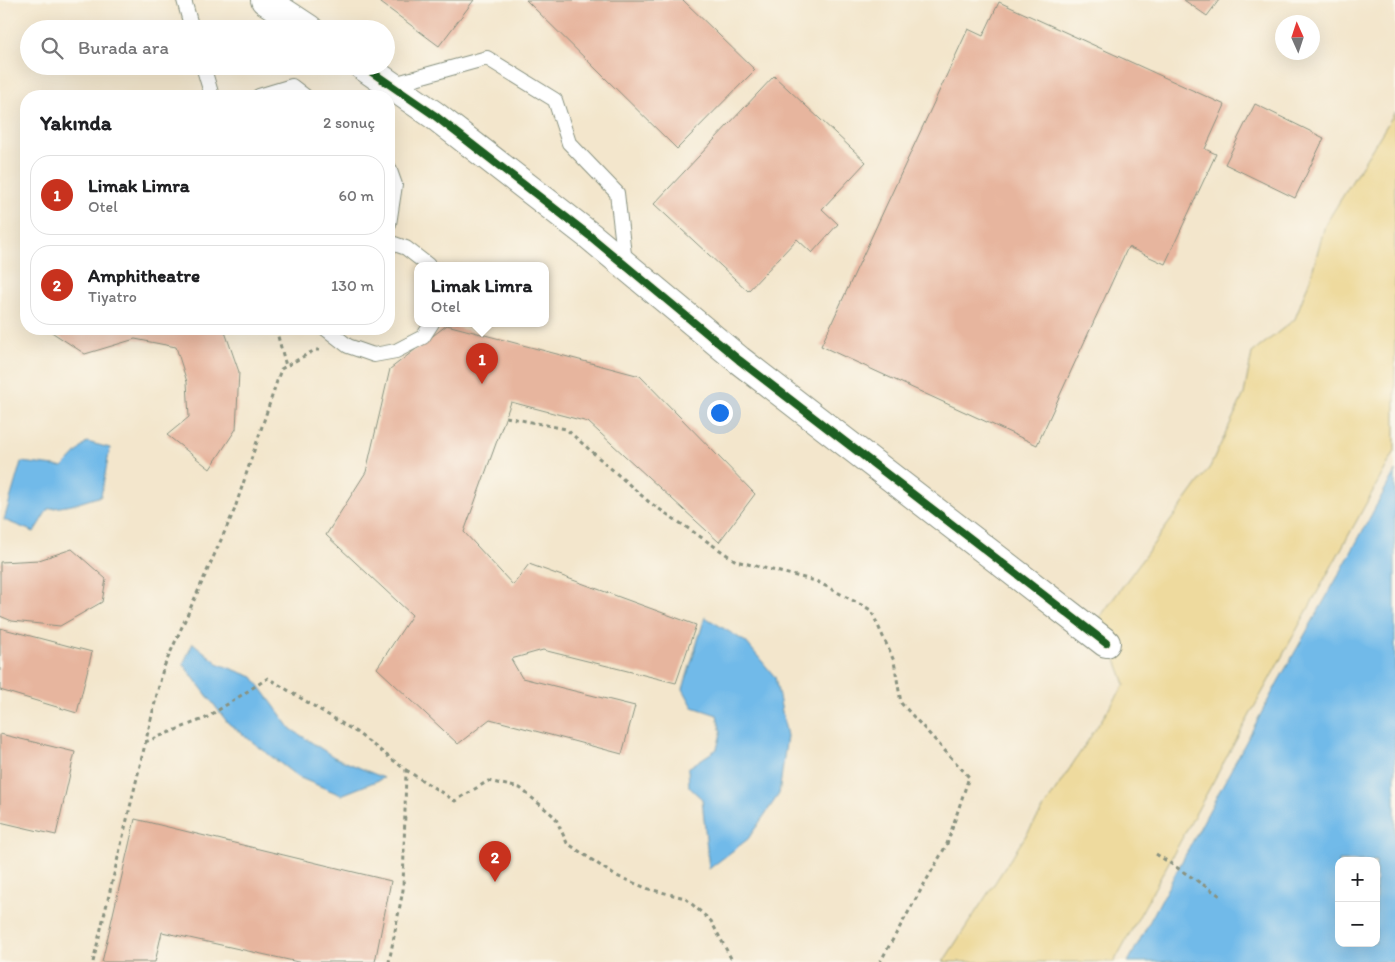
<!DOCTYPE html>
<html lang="tr">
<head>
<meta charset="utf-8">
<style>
	body { margin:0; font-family:Itim,sans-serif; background:#f2f2f2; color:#202124 }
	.controls { position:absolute; right:15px; bottom:15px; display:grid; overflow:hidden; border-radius:10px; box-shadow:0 5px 20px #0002 }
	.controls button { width:45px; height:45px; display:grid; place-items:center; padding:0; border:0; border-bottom:1px solid #e0e0e0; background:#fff; color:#202124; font:25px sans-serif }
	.compass { position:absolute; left:1275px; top:15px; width:45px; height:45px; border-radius:50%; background:#fff; box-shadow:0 5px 20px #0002; rotate:357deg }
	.you { position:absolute; left:719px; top:412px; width:18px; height:18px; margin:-12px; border:4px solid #fff; border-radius:50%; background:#1a73e8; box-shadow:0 0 0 8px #1a73e833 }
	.badge { display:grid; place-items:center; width:32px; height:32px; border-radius:50%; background:#c8321e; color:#fff; font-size:16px; font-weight:700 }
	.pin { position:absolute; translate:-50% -41px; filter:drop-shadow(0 1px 2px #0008) }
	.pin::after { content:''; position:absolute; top:26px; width:18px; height:15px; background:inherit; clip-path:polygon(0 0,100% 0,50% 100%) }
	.popup { position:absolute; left:414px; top:262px; width:135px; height:65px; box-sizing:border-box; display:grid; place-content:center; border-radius:10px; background:#fff; filter:drop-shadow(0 1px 4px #0005); font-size:16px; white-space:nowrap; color:#757577 }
	.popup b { font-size:19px; color:#202124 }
	.popup::after { content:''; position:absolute; left:50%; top:100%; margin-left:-10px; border:10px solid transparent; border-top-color:#fff }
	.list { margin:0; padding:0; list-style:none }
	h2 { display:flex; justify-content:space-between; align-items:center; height:65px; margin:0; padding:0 20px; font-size:21px }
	h2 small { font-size:16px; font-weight:400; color:#757577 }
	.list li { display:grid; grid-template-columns:32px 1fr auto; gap:15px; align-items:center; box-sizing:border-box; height:80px; margin:0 10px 10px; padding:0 10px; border:1px solid #e0e0e0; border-radius:20px }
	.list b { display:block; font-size:19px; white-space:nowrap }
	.list p { margin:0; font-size:16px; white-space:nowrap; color:#757577 }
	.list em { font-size:16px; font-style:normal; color:#757577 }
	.icon { flex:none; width:28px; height:28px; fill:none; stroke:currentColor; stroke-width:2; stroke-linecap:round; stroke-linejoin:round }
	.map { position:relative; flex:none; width:1395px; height:962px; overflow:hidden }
	.search { position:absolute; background:#fff; box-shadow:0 5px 20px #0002; left:20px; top:20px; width:375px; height:55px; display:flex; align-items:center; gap:12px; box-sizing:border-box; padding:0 18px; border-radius:28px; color:#757577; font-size:19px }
	.panel { position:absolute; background:#fff; box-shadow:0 5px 20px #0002; left:20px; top:90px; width:375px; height:245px; border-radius:20px }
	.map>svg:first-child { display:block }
	.sand { fill:#eeda9e; stroke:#868c69 }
	.water { fill:#71bae9; stroke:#487c8e; fill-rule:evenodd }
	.building { fill:#e7b59e }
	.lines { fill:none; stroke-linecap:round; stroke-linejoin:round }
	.lane-casing { stroke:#899280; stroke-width:16 }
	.street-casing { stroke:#899280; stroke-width:30 }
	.path { stroke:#899280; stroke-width:3; stroke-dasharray:4 4; stroke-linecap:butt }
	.lane { stroke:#fff; stroke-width:14 }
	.street { stroke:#fff; stroke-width:28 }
	.cycleway-casing { stroke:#fbf7ec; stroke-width:11 }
	.cycleway { stroke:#1b5e20; stroke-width:8 }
</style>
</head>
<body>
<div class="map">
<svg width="1395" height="962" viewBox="0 0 1395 962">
	<rect width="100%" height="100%" fill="#fbf7ec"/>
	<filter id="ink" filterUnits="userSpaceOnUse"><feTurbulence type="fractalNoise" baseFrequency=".02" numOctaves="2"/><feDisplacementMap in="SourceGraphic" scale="10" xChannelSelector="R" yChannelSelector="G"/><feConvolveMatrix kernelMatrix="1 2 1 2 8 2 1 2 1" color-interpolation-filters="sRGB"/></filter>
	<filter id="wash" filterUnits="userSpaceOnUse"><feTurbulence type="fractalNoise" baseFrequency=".0096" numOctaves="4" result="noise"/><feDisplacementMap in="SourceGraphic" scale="20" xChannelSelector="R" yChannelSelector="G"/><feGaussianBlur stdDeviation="1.12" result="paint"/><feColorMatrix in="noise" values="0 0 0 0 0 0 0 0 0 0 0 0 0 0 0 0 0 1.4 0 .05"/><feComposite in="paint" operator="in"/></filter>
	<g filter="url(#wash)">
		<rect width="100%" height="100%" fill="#f3e6cc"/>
		<path class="sand" d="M1395,112V451L1114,962H943L1125,684L1100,617L1210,467L1244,394L1252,353L1295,319L1311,276L1325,225Z"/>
		<path class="water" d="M87,442L110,448L101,496L72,505L48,509L34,532L4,520L21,462L63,467Z
			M1395,471V962H1128L1279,680L1341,571ZM1339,861H1376V943H1339Z
			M705,617L746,642L775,677L787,736L779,794L748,839L709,869L702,799L689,787L688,768L717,749L721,733L717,715L693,707L683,689Z
			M193,643L219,664L253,677L291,729L334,757L384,778L341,795L298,777L228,723L183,664Z"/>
		<g id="blocks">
			<path class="building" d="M377,0H474L439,46Z
				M526,0H683L755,70L677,149Z
				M1184,0H1219L1207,16Z
				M999,2L1225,105L1205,149L1216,154L1165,264L1128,247L1037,445L821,346L968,29L983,36Z
				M774,76L866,162L822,209L838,224L812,253L797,239L748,291L654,204Z
				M1255,104L1324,138L1295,198L1225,164Z
				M447,325L640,376L755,494L719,542L588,422L511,402L464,532L513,585L529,564L696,625L676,683L543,650L511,659L522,678L635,706L622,754L490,719L458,744L377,668L412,615L326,535L366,472L390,369Z
				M47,329H224L239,372L236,429L210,469L167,435L189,417L187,382L176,347L135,339L85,354Z
				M72,549L106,579L102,602L60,626L12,621L0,616V562L39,560Z
				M0,628L92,652L77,713L0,690Z
				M0,734L75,752L56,835L0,822Z
				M135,819L391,881L375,962H298L162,932L155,962H102Z"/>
		</g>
	</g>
	<g filter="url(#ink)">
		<use href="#blocks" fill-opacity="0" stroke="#899280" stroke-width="1"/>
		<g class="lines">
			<g class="lane-casing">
				<path id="lane" d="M184,0L192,29
					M203,66L212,96
					M390,85L487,58L555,100L569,143L617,193L625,263
					M259,96L292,86L305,96
					M389,168L395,185L389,224
					M389,242L406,248L428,265
					M326,329L348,346L374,355L396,351L423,337L432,323"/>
			</g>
			<g class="street-casing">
				<path id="street" d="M265,0L309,29
					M363,66L434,115L590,236L739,360L1106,643"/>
			</g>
			<path class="path" d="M276,329L286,366
				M506,417L566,429L649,502L736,561L816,581L871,610L894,661L901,703L969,777L947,844L880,962
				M145,742L206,718L268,678L356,732L406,770L403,890L389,962
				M406,770L455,801L488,781L520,788L555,817L567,843L614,875L649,889L685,898L711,921L733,962
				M1156,854L1222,897
				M93,962L163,669L234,511L281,369L315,350H319"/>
			<use href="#lane" class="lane"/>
			<use href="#street" class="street"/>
			<g class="cycleway-casing">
				<path id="cycleway" d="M363,66L434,115L590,236L739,360L1106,643"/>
			</g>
			<use href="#cycleway" class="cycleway"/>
		</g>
	</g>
</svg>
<div class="controls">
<button>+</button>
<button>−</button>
</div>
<svg class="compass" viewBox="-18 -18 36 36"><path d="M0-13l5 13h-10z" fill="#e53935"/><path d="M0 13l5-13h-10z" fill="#757577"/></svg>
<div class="you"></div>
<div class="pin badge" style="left:482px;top:384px">1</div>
<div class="popup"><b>Limak Limra</b>Otel</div>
<div class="pin badge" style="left:495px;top:882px">2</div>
<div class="search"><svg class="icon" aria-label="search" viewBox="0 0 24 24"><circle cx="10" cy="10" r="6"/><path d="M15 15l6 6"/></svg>Burada ara</div>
<section class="panel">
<h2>Yakında<small>2 sonuç</small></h2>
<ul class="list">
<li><span class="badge">1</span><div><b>Limak Limra</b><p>Otel</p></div><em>60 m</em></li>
<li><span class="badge">2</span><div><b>Amphitheatre</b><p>Tiyatro</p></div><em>130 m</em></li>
</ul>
</section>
</div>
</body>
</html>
